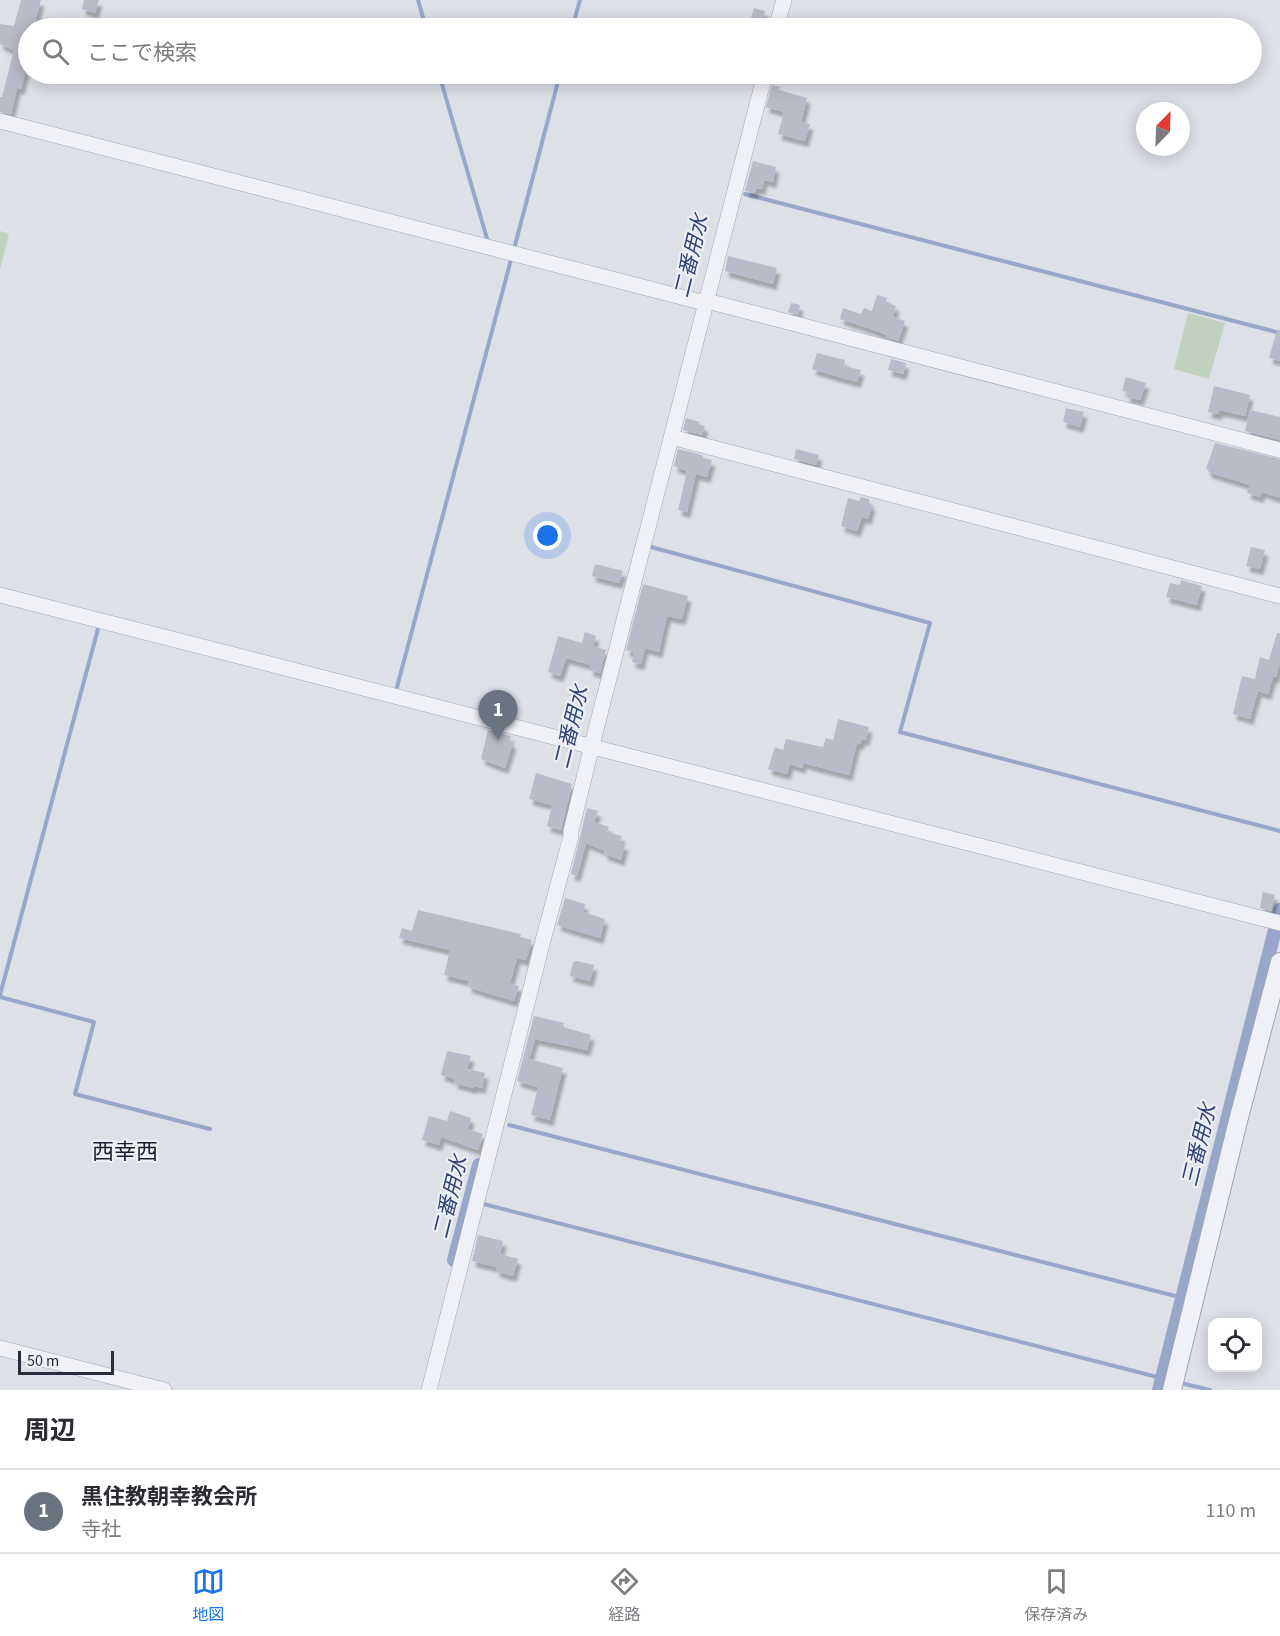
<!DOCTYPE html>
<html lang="ja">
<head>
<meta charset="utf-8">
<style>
	body { margin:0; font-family:"Source Sans 3","Noto Sans JP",sans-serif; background:#f7f7f7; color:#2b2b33 }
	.controls { position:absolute; right:18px; bottom:18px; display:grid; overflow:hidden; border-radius:12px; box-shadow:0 3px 15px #0003 }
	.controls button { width:54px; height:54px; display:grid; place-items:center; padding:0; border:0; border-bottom:2px solid #e1e1e2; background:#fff; color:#2b2b33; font:30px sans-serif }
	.compass { position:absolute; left:1136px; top:102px; width:54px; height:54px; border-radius:50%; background:#fff; box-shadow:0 3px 15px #0003; rotate:23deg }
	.scale { position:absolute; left:18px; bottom:15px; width:96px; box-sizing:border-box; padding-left:6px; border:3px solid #272c3f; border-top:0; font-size:16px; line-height:21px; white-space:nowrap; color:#272c3f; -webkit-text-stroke:4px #edeff5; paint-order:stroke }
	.you { position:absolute; left:548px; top:536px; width:21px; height:21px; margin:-15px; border:4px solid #fff; border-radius:50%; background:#1a73e8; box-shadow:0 0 0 9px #1a73e833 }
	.badge { display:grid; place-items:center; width:39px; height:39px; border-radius:50%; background:#1a73e8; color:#fff; font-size:20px; font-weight:700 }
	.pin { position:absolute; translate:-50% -50px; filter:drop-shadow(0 2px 3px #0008) }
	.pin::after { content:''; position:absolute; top:32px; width:21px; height:18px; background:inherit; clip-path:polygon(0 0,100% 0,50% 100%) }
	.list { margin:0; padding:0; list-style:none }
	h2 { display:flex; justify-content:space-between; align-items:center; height:78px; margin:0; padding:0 24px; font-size:26px }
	h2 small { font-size:20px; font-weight:400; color:#7c7c81 }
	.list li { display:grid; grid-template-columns:39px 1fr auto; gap:18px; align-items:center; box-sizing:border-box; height:84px; padding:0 24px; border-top:2px solid #e1e1e2 }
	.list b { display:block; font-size:22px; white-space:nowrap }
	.list p { margin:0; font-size:20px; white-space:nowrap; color:#7c7c81 }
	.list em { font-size:20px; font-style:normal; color:#7c7c81 }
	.icon { flex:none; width:33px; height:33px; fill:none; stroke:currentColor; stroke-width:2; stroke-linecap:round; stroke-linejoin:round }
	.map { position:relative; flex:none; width:1280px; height:1390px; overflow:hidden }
	.search { position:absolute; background:#fff; box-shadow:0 3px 15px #0003; left:18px; right:18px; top:18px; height:66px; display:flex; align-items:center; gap:15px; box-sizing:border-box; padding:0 21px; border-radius:33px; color:#7c7c81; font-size:22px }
	.sheet { height:162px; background:#fff }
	nav { display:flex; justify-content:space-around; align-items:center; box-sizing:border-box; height:84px; border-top:2px solid #e1e1e2; background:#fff; font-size:16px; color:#7c7c81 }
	nav a { display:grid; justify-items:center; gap:3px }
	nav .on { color:#1a73e8 }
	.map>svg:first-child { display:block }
	.green { fill:#c0d2bf }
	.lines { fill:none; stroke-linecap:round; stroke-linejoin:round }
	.stream { stroke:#98a7c9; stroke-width:4 }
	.canal { stroke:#98a7c9; stroke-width:14 }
	.building { fill:#b8bbc8; filter:url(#shadow) }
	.minor-casing { stroke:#a3a6b2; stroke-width:16 }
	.tertiary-casing { stroke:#a3a6b2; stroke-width:20 }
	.minor { stroke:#f0f1f6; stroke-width:15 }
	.tertiary { stroke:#f0f1f6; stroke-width:18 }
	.labels { text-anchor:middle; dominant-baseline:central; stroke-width:4.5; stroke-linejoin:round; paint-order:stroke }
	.water-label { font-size:21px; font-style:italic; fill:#304373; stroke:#edeff5 }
	.quarter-label { font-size:22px; fill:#191d2f; stroke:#edeff5 }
</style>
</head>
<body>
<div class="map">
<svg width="1280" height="1390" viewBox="0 0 1280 1390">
	<defs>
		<filter id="shadow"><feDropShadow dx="3.5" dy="6" stdDeviation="1.5" flood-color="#0004"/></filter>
	</defs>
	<rect width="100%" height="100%" fill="#dee0e8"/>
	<path class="green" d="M0,231L9,234L0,270Z
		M1188,313L1225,323L1209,379L1174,369Z"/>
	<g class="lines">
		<path class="stream" d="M418,0L426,28
			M572,28L580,0
			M439,74L488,242
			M745,194L1280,333
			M514,249L560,74
			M651,547L930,623L900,732L1280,831
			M397,687L512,256
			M0,995L99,625
			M0,997L94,1022L75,1094L210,1129
			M509,1125L1183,1298
			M480,1203L1165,1379
			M1185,1384L1210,1390"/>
		<path class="canal" d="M454,1260L479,1165
			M1159,1390L1280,910"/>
	</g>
	<path class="building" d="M21,0H41L34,26L28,25V49L23,69L26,70L21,89L17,88L11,114L0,112V97H2L14,50L0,44V24L14,26Z
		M84,0H99L95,13L82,9Z
		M754,8L765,11L761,28H748Z
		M772,85L780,87L779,90L807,98L801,122L810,124L805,141L778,134L784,112L766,107Z
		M753,161L776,167L773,182L764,180L762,189L756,188L755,193L745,191Z
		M728,256L777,268L773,284L725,271Z
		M877,295L887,298L886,302L896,306L893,317L905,321L898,341L886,337L887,335L868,328L840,319L843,308L861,314L864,308L872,311Z
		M791,303L800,305L798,315L788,312Z
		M1277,330H1280V361L1269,358Z
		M817,353L845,360L844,366L861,370L857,382L812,369Z
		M891,359L906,363L903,374L888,370Z
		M1126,377L1146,383L1140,400L1126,397L1128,392L1122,391Z
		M1214,386L1250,395L1245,416L1224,411H1219L1218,414L1208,412Z
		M1066,408L1084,412L1080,427L1063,422Z
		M1250,410L1280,417V440L1245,431Z
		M686,418L700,422L699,424L705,426L702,435L683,430Z
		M1215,443L1280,459V498L1262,492L1260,497L1247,493L1250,485L1208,472L1209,470L1206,469Z
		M678,449L699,454L703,456V458L712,460L707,477L696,474L687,512L678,510L687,471L674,466Z
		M796,449L819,455L816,465L794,459Z
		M861,497L869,499L870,505H872L868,519L862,517L857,531L841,526L848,498L859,501Z
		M1251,547L1265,550L1260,569L1246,566Z
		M595,564L623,571L619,583L592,576Z
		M1181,580L1202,586L1197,605L1166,597L1170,583L1180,585Z
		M643,584L688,596L682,619L667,616L659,652L645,648L641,664L632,662L634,652L626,650Z
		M585,632L596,636L593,646L606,650L600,673L589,670L591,665L566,658L560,676L548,672L558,636L582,643Z
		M1277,633H1280V663L1276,677H1273L1268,694L1258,691L1250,719L1233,714L1242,676L1255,679L1260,657L1269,660Z
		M838,719L869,727L866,740L862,739L860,744L857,743L849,775L803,763L802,768L790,764L787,774L768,769L775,747L783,750L786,739L823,747L826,738L833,740Z
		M488,730L511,736L509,741L513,743L505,768L481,759Z
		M536,773L572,784L561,830L547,826L552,805L529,799Z
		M587,808L598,811L594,822L609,827L607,832L622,836L619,843L625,845L621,860L604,854L605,851L586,843L577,876L571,874Z
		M1263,892L1275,895L1271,911L1260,908Z
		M565,898L585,904L583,912L605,919L600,938L557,925Z
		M418,910L521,934L520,937L532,940L526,960L517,958L510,983L519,986L514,1001L468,987L469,981L444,975L450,950L399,938L402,928L412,931Z
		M577,961L594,965L590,981L570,976L573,962Z
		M534,1016L564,1023L563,1027L591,1035L587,1050L535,1039L529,1059L563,1068L550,1120L531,1115L538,1087L517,1081Z
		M447,1051L471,1056L467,1069L485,1073L482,1088L474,1086L473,1088L454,1083L455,1079L441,1075Z
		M450,1111L471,1118L468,1129L483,1134L478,1150L441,1137L439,1145L422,1140L429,1116L447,1121Z
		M478,1235L503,1241L500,1254L518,1259L513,1276L496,1271L497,1267L472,1261Z"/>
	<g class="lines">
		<g class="minor-casing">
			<path id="minor" d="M776,28L784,0
				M0,121L697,301H707L1280,450
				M671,437L1280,596
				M0,595L1280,923
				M0,1348L164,1390
				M429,1390L541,948L571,836V831L596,729L765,74"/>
		</g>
		<g class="tertiary-casing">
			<path id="tertiary" d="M1172,1390L1238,1121L1280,962"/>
		</g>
		<use href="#minor" class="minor"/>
		<use href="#tertiary" class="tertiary"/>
	</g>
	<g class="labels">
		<g class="water-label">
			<text transform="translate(691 256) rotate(-76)">二番用水</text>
			<text transform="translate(571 727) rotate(-76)">二番用水</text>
			<text transform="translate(1199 1145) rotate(-76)">三番用水</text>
			<text transform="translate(450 1197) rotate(-76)">二番用水</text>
		</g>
		<g class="quarter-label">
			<text x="125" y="1152">西幸西</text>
		</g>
	</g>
</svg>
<div class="controls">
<button><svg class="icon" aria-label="locate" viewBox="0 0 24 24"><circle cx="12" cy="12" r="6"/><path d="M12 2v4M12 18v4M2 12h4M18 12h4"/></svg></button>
</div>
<svg class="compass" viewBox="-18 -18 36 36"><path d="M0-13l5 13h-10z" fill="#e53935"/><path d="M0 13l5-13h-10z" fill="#7c7c81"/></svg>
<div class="scale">50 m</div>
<div class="you"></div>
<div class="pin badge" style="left:498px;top:740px;background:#6b7280">1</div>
<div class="search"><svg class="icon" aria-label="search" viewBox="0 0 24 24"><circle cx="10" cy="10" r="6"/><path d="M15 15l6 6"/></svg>ここで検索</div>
</div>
<section class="sheet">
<h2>周辺<small></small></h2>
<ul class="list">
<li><span class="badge" style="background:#6b7280">1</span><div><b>黒住教朝幸教会所</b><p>寺社</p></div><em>110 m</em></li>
</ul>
</section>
<nav>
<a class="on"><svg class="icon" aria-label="map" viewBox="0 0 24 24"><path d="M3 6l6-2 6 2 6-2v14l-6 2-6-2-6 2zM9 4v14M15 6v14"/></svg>地図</a>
<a><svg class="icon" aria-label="directions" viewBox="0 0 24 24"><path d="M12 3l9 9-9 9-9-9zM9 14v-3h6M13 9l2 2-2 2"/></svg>経路</a>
<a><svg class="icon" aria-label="saved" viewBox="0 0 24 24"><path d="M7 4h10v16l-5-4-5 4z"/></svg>保存済み</a>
</nav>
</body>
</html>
